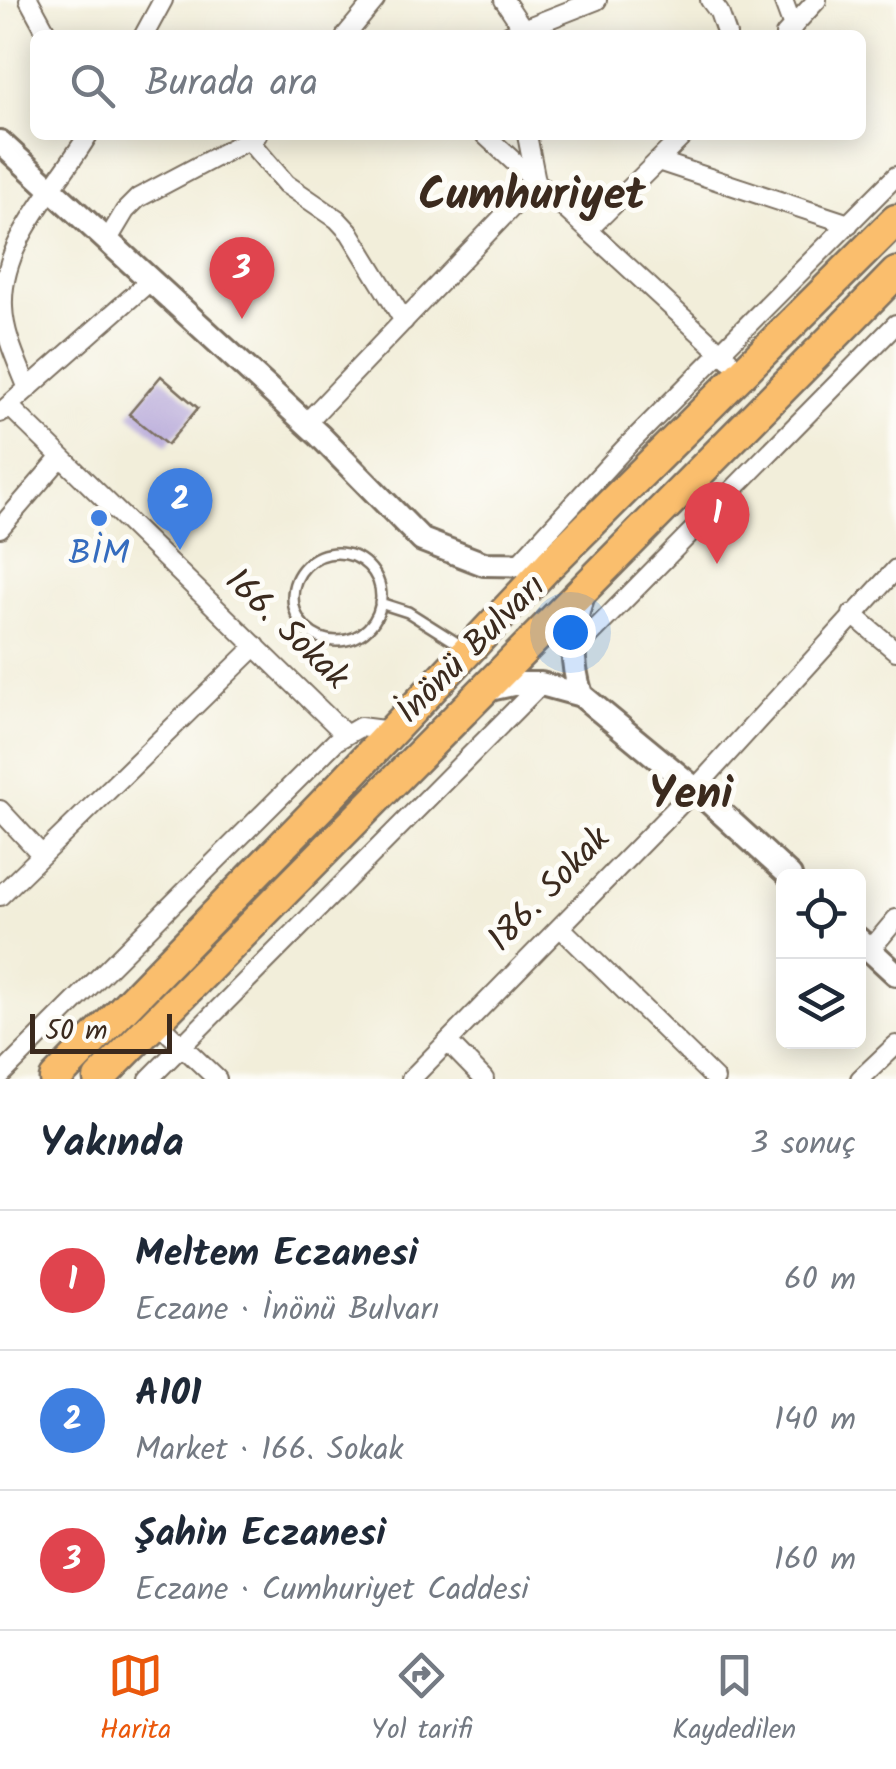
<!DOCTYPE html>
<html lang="tr">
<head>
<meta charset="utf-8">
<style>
	body { margin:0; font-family:Kalam,sans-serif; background:#f2f2f3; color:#1f2937 }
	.controls { position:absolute; right:30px; bottom:30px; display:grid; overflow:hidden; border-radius:15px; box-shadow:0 5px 25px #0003 }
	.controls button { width:90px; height:90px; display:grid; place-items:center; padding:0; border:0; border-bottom:2px solid #e0e1e3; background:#fff; color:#1f2937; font:50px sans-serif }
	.scale { position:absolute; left:30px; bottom:25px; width:142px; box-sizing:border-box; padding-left:10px; border:5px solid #3b2a1e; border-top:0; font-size:28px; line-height:35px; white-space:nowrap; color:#3b2a1e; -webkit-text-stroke:8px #fdfcf7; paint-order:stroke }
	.you { position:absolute; left:570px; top:632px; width:35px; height:35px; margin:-25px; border:8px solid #fff; border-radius:50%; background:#1a73e8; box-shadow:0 0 0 15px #1a73e833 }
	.badge { display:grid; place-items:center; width:65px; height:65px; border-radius:50%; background:#ea580c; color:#fff; font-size:32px; font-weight:700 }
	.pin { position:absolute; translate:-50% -82px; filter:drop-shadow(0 2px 5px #0008) }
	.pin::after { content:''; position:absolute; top:52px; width:35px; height:30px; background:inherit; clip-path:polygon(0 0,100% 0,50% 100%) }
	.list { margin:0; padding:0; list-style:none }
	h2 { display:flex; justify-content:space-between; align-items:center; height:130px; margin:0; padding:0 40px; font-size:42px }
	h2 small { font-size:32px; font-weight:400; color:#747a83 }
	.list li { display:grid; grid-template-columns:65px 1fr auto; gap:30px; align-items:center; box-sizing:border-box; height:140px; padding:0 40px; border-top:2px solid #e0e1e3 }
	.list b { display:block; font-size:38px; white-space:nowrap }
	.list p { margin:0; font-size:32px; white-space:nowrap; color:#747a83 }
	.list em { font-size:32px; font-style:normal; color:#747a83 }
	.icon { flex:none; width:55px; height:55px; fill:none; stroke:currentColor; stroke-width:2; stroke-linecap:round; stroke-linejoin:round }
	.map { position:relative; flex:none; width:896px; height:1079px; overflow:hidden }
	.search { position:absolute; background:#fff; box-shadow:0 5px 25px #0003; left:30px; right:30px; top:30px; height:110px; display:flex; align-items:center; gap:25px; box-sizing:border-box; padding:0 35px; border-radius:15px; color:#747a83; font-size:38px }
	.sheet { height:550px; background:#fff }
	nav { display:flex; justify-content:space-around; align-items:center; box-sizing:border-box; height:140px; border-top:2px solid #e0e1e3; background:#fff; font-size:28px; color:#747a83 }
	nav a { display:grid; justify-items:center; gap:5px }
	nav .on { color:#ea580c }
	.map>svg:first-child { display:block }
	.building { fill:#bbaedb }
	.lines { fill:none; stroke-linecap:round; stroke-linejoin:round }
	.service-casing { stroke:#7b6f60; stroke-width:14 }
	.minor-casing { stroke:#7b6f60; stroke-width:22 }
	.tertiary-casing { stroke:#7b6f60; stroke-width:28 }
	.trunk-casing { stroke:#7b6f60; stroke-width:35 }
	.service { stroke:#fff; stroke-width:9 }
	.minor { stroke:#fff; stroke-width:18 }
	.tertiary { stroke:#fff; stroke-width:22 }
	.trunk { stroke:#fabe6d; stroke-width:30 }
	.shop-dot { fill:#3f7fe0; stroke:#fdfcf7; stroke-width:4 }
	.labels { text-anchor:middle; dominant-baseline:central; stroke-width:10; stroke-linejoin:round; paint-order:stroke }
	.shop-label { font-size:35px; fill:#366cbe; stroke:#fdfcf7 }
	.street-label { font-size:35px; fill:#3b2a1e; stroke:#fdfcf7 }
	.district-label { font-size:45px; font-weight:bold; fill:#3b2a1e; stroke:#fdfcf7 }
</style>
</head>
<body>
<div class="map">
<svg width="896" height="1079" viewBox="0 0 896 1079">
	<rect width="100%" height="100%" fill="#fdfcf7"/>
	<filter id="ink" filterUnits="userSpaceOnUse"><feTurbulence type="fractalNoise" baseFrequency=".01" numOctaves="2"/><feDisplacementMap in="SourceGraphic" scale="20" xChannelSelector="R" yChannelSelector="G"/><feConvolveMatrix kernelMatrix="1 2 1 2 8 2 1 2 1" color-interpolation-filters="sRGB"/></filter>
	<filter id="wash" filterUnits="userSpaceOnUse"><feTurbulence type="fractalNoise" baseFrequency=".0048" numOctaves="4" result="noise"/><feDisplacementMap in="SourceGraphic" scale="40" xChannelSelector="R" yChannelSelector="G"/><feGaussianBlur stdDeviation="2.25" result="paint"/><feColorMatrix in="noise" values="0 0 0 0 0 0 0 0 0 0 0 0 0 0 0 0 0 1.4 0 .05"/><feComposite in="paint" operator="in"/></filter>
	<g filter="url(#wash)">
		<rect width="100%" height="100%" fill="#f2eeda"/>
		<g id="blocks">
			<path class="building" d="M161,376L198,408L167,445L129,414Z"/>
		</g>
	</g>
	<g filter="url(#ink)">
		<use href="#blocks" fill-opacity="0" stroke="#7b6f60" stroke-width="2.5"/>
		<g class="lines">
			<g class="service-casing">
				<path id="service" d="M293 597a44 44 0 1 1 88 0a44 44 0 1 1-88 0Z
					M380,603L408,612L465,648"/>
			</g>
			<g class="minor-casing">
				<path id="minor" d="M29,0L48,35
					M504,0L522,27
					M710,0L719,12L727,35
					M783,0L793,27
					M144,35L163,0
					M346,35L375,0
					M508,35L597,0
					M785,35L817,0
					M485,135L729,360
					M527,135L536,181
					M249,141L286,184L337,219L350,233L404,321
					M658,161L849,224
					M588,230L684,135
					M107,241L125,211L138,198L257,135
					M28,389C18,363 4,336 3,307C0,242 57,187 88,135
					M9,406L345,734
					M0,413L150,281
					M306,423L536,182
					M0,528L61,457
					M518,564L624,449L896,176
					M852,614L896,651
					M572,653L896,324
					M0,810L42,855
					M0,896L256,646
					M560,927L715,1079
					M870,950L896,919
					M156,1021L217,1079
					M448,1042L484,1079
					M0,1076L336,741L360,727L391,731
					M149,1079L541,684
					M411,1079L695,789L896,569
					M860,1079L896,1045"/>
			</g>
			<g class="tertiary-casing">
				<path id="tertiary" d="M0,142L320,436L422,540L484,564L549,565
					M485,690L513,684H541L581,695L695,789L790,876
					M581,695C570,659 571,627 584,592
					M858,939L896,974"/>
			</g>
			<g class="trunk-casing">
				<path id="trunk" d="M55,1079L322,805L549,565L896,220
					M99,1079C364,809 632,543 896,273"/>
			</g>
			<use href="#service" class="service"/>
			<use href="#minor" class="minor"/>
			<use href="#tertiary" class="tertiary"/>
			<use href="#trunk" class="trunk"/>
		</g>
	</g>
	<circle class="shop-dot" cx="99" cy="518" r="10"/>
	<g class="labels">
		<g class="shop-label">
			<text x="99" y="555">BİM</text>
		</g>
		<g class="street-label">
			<text transform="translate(286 630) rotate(44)">166. Sokak</text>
			<text transform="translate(472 650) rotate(-45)">İnönü Bulvarı</text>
			<text transform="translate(550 890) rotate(-46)">186. Sokak</text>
		</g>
		<g class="district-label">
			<text x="532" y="197">Cumhuriyet</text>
			<text x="691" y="796">Yeni</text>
		</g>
	</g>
</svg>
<div class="controls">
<button><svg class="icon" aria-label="locate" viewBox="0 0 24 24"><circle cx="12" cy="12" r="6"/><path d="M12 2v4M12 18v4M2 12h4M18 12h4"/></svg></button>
<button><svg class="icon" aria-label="layers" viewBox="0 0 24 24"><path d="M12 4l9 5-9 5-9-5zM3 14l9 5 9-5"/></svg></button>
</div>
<div class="scale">50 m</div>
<div class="you"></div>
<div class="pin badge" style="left:717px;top:564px;background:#e0444e">1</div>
<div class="pin badge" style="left:180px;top:550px;background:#3f7fe0">2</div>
<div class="pin badge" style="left:242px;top:319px;background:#e0444e">3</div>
<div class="search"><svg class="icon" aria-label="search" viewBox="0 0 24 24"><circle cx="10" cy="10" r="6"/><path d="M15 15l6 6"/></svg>Burada ara</div>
</div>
<section class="sheet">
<h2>Yakında<small>3 sonuç</small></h2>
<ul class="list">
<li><span class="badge" style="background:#e0444e">1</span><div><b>Meltem Eczanesi</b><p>Eczane · İnönü Bulvarı</p></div><em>60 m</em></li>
<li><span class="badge" style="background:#3f7fe0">2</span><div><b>A101</b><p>Market · 166. Sokak</p></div><em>140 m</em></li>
<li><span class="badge" style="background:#e0444e">3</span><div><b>Şahin Eczanesi</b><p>Eczane · Cumhuriyet Caddesi</p></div><em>160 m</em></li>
</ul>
</section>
<nav>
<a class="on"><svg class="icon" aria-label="map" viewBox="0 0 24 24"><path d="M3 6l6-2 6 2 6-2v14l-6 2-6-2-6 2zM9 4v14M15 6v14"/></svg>Harita</a>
<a><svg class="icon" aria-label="directions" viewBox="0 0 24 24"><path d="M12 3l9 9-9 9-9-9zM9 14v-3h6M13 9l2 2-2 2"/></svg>Yol tarifi</a>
<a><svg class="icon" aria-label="saved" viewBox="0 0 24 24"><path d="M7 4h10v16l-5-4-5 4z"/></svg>Kaydedilen</a>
</nav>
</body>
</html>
